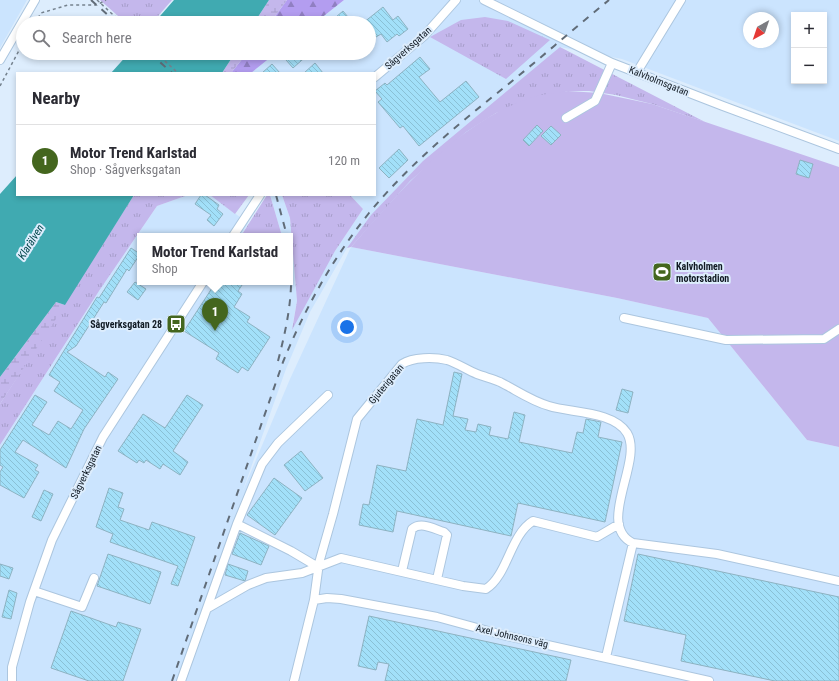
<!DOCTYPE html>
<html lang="en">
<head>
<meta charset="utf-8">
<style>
	body { margin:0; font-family:"Roboto Condensed",sans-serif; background:#f2f2f3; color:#2b2b33 }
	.controls { position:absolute; right:12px; top:12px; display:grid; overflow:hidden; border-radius:0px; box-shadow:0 2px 6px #0003 }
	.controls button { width:36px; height:36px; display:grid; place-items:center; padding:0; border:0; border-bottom:1px solid #e1e1e2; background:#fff; color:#2b2b33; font:20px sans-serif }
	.compass { position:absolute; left:743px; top:12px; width:36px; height:36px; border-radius:50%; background:#fff; box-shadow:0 2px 6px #0003; rotate:220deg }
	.you { position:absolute; left:347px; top:327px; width:14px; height:14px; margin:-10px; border:3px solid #fff; border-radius:50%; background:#1a73e8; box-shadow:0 0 0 6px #1a73e833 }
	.badge { display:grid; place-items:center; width:26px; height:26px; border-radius:50%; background:#44661e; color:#fff; font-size:13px; font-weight:700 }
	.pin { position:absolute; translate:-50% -33px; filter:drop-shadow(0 1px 2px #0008) }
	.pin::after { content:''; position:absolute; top:21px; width:14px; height:12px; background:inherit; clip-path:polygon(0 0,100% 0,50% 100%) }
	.popup { position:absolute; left:137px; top:233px; width:156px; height:52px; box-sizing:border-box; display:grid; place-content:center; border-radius:0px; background:#fff; filter:drop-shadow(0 1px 3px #0005); font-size:13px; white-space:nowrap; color:#7c7c81 }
	.popup b { font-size:15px; color:#2b2b33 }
	.popup::after { content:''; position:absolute; left:50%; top:100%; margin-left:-8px; border:8px solid transparent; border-top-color:#fff }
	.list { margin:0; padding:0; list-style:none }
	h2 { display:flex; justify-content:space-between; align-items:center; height:52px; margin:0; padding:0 16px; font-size:17px }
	h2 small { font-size:13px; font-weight:400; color:#7c7c81 }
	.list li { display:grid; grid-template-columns:26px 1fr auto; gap:12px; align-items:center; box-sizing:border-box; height:72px; padding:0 16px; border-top:1px solid #e1e1e2 }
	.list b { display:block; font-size:15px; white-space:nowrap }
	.list p { margin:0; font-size:13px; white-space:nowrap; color:#7c7c81 }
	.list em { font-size:13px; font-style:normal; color:#7c7c81 }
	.icon { flex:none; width:22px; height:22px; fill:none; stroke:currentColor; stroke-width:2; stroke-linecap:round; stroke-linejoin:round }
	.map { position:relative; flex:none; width:839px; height:681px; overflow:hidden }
	.search { position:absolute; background:#fff; box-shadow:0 2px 6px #0003; left:16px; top:16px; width:360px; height:44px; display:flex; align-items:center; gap:10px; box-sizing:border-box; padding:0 14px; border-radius:22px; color:#7c7c81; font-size:15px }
	.panel { position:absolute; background:#fff; box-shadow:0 2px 6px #0003; left:16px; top:72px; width:360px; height:124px; border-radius:0px }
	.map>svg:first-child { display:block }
	.built { fill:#cbe4fe; fill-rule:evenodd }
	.grass { fill:url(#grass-tufts) }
	.forest { fill:url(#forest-firs) }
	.wetland { fill:url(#wetland-marsh) }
	.pitch { fill:#c4b7ec }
	.water { fill:#40aab1 }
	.building { fill:url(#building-back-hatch); stroke:#8db2c1 }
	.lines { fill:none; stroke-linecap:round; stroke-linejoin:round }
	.minor-casing { stroke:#acc6df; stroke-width:10 }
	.path { stroke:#75828e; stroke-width:1.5; stroke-dasharray:3 3; stroke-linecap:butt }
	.minor { stroke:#fff; stroke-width:8 }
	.rail { stroke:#616c78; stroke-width:2; stroke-dasharray:7 7; stroke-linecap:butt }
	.labels { text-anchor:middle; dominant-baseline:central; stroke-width:4; stroke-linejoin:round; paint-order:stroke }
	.street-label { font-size:10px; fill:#101922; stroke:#ddedfd }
	.poi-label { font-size:10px; font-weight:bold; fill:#101922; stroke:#ddedfd; text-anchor:start }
	.water-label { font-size:11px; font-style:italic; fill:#024549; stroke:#ddedfd }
</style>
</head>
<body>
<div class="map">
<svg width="839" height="681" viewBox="0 0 839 681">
	<defs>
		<pattern id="grass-tufts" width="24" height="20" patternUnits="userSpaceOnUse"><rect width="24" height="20" fill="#c4b7ec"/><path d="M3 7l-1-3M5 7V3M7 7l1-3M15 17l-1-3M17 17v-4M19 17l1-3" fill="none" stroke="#a79dca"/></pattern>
		<pattern id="forest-firs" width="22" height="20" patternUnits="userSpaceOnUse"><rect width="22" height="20" fill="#b39df0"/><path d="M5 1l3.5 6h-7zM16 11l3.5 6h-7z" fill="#907fc2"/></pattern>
		<pattern id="wetland-marsh" width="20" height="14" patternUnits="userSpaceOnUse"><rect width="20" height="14" fill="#c4b7ec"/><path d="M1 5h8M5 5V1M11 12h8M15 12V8" fill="none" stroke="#a79dca"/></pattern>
		<pattern id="building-back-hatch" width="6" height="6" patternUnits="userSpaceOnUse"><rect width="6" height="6" fill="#a2e0f9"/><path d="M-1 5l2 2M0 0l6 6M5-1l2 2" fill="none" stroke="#8ac0d5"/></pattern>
	</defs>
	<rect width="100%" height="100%" fill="#ddedfd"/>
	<path class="built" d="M0,0H27L0,48Z
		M344,0H839V141L622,59L560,47L347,248L310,312L286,369L242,493L290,379L351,247L617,298L708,318L807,440L839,447V681H0V445L99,291L157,206L188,195H210L248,223L241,236H140V282H290V236H282L270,195H282L290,218L297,301L292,328L335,251L363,209L350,195H375V73H251L276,53H369V23H315ZM794,15H824V81H794ZM749,18H773V42H749Z"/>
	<path class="grass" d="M100,0H172L152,23H126Z
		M485,17L508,21L550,40L506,79L430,37L461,20Z
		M560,47L705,122L652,104L616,95L589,91H568L496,113L466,132L410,181L351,247L347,248L371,215L423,161Z
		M134,195H188L157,206L99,291L0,445V404Z
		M210,195H249L235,214Z
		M267,195H270L282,236H241Z
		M282,195H350L363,209L335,251L292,330L297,301L290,218Z"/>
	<path class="forest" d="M287,0H344L315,23H270Z
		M247,53H276L251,73H231Z"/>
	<path class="wetland" d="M269,0H287L270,23H254Z
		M235,53H247L231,73H222Z
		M56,302L65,305L0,404V377Z"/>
	<path class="pitch" d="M568,91L599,93L652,104L839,167V447L807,440L708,318L617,298L351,247C400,191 458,122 530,98C542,94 556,93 568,91Z"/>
	<path class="water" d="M174,0H269L254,23H154Z
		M129,53H235L222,73H111Z
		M17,175V195H134L65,305L56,302L0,377V194Z"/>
	<path class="building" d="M383,7L393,20L398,16L408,29L399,36L397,34L387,42L381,34L376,37L369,28V23H363Z
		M343,11L348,17L341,23H329Z
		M293,53H310L293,68L286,60Z
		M420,57L430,69L419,77L440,102L466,81L479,97L419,146L403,126L400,128L378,102L382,99L375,91L385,83L387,85Z
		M315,63L323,73H304Z
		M272,64L280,73H262Z
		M537,125L543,131L529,146L523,140Z
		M551,126L561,135L551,145L541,136Z
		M399,149L408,160L389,178L379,168Z
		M800,160L813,164L809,178L796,174Z
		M201,195H205L219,205L217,209L223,214L214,226L207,220L211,215L195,204Z
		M131,248L140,254L129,271L127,269L106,303L104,302L76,346L67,352L105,377L108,372L118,379L84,429L66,468L23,440L15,452L38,465L35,470L39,472L24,498L0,485V472L3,467L0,465V450L35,395L47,402L32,425L49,435L58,421L71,429L83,410L54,391L60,382L49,375L97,297L99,298Z
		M135,282L146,289L138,300L127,292Z
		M216,282H244L238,291L242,294L234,307L250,317L247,322L270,337L248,371L242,367L238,373L216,359L219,353L184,331Z
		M454,372L462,374L453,416L468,419L465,430L476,432L478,424L491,427L489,435L508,439L514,412L525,415L519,442L572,453L577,432L583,433L586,419L601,422L598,437L622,442L605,522L518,503L511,536L397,511L393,532L359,525L363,504L369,505L377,465L406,471L417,419L443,425Z
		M622,389L633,392L628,413L616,410Z
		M187,395L203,405L173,451L188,462L180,475L163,464L160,469L146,460L144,463L139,460L137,463L118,451L143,414L165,428Z
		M301,451L323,478L305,491L284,465Z
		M274,478L302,498L275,535L247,515Z
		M109,488L123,493L118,507L124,509L120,520L149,530L152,522L195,537L178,586L171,584L178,566L110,542L113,534L96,527Z
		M44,490L53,494L41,521L32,517Z
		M240,533L269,546L261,565L232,554Z
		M108,554L161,572L150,604L97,586Z
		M638,554L839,597V681H775L681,661L686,635L624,621Z
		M0,564L13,568L9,579L0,576Z
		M228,564L248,571L245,581L225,575Z
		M9,590L17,593L11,619L2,617Z
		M71,611L116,627L118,622L141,629L123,681H89L51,668Z
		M369,616L571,660L566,681H385L389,664L378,662L376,670L358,666Z"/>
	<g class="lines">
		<g class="minor-casing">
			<path id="minor" d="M484,0L612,63L723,106L839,149
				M0,60L35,0
				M637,72L681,0
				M375,77L424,36L456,0
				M566,118L595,101L612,63
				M233,236L260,195
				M624,318L726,340L824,339L839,329
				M237,524L291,551L318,567
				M402,571L412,529C421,521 434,529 444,532L447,535L437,579
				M34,591L82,607L94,578
				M314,600L327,598L341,599L437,617L503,635L709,681
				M208,608L248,585L266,578L302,573L341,558L463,586L486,589C508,575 510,535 533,521L597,537L619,524
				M606,657L633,543
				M12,681V667L30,602L52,540L103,437L203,282
				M181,681L237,524L262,464L278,443L328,395
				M294,681L314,600L319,563L333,514L357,419L402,364C413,357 434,357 447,360C457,363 467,370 477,374C485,377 493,379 500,382C516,390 531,401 549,406C571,413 613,411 627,433C644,461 595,525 633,543L717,554L839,581"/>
		</g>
		<path class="path" d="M97,0L122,23
			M35,23L41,13L68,5H97L106,0
			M156,53L178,73
			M0,86L23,43"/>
		<use href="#minor" class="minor"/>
		<path class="rail" d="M91,0L117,23
			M150,53L172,73
			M276,195L287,236
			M278,361C287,326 294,293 290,257
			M172,681L283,362C305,308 333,258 369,213C410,163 461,122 511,82C544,55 576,27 609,0"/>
	</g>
	<defs>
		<g id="stadium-square" transform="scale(1)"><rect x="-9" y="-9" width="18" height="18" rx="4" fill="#44661e" stroke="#ddedfd"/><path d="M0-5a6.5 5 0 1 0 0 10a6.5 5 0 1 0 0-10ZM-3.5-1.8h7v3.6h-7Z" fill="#fff"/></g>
		<g id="bus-square" transform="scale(1)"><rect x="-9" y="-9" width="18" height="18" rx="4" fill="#44661e" stroke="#ddedfd"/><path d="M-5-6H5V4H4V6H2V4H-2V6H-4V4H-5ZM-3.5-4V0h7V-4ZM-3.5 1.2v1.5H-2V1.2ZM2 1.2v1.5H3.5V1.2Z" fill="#fff"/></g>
	</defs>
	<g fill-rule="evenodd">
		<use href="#stadium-square" x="662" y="272"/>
		<use href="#bus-square" x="176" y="324"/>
	</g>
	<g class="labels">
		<g class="street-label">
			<text transform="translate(408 48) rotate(-42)">Sågverksgatan</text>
			<text transform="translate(659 81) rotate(22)">Kalvholmsgatan</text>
			<text transform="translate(386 384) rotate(-50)">Gjuterigatan</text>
			<text transform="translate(86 472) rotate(-64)">Sågverksgatan</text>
			<text transform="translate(512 636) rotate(13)">Axel Johnsons väg</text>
		</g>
		<g class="poi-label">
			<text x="676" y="266">Kalvholmen<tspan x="676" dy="12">motorstadion</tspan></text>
			<text x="162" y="324" text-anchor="end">Sågverksgatan 28</text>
		</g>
		<g class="water-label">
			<text transform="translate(31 242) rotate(-58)">Klarälven</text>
		</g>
	</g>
</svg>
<div class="controls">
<button>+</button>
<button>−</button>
</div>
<svg class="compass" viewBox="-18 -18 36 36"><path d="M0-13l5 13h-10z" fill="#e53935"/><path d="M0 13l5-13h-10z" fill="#7c7c81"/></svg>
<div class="you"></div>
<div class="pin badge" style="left:215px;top:331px">1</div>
<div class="popup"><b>Motor Trend Karlstad</b>Shop</div>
<div class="search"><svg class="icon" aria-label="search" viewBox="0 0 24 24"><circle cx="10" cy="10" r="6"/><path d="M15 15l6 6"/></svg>Search here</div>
<section class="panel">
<h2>Nearby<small></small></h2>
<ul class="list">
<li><span class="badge">1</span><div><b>Motor Trend Karlstad</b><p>Shop · Sågverksgatan</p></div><em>120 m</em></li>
</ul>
</section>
</div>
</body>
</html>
